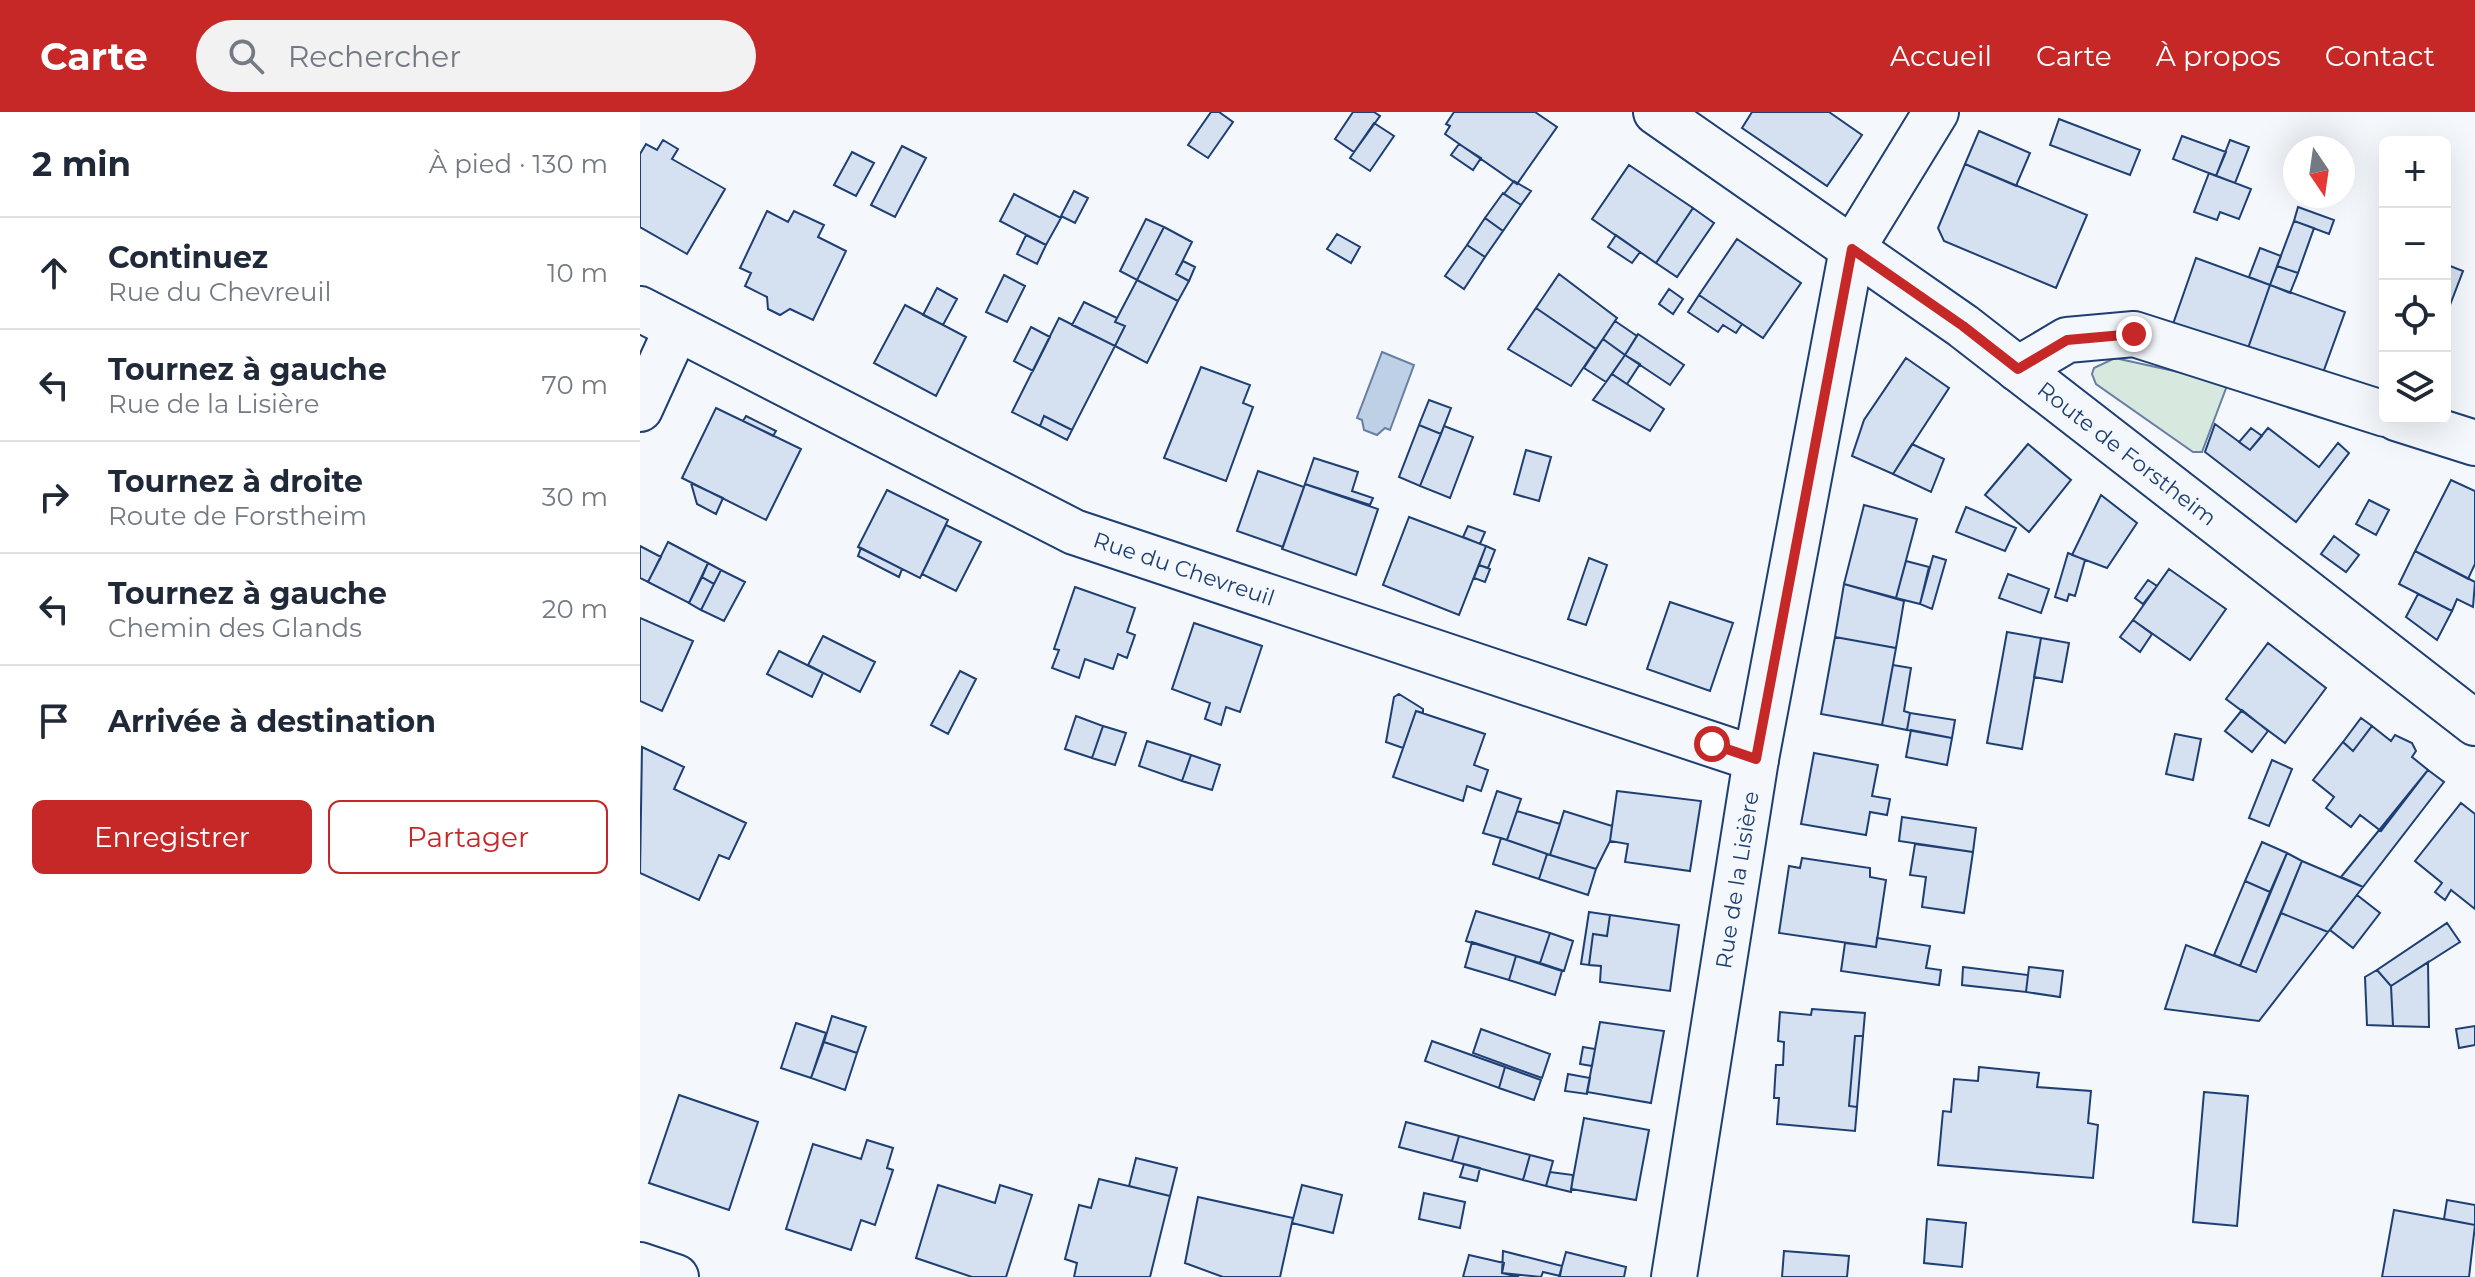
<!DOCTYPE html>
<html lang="fr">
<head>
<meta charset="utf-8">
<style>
	body { margin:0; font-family:Montserrat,sans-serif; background:#f2f2f3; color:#1f2937 }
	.controls { position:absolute; right:24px; top:24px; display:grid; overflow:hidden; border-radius:12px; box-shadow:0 8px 32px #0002 }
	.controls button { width:72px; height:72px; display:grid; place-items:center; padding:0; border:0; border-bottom:2px solid #e0e1e3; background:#fff; color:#1f2937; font:40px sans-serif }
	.compass { position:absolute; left:1643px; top:24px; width:72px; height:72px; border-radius:50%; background:#fff; box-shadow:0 8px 32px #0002; rotate:167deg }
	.stop { position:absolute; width:24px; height:24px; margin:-18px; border:6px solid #c62828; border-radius:50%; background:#fff }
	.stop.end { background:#c62828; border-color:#fff; box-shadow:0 2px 8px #0008 }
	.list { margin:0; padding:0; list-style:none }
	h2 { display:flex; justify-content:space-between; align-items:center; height:104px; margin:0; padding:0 32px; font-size:34px }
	h2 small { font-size:26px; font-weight:400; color:#747a83 }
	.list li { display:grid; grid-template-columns:52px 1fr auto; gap:24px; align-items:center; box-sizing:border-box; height:112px; padding:0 32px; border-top:2px solid #e0e1e3 }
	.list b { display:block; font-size:30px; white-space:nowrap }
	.list p { margin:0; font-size:26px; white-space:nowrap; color:#747a83 }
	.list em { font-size:26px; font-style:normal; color:#747a83 }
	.actions { display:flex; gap:16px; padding:24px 32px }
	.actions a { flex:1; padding:18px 0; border:2px solid #c62828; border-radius:12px; text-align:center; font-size:28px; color:#c62828 }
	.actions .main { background:#c62828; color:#fff }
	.icon { flex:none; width:44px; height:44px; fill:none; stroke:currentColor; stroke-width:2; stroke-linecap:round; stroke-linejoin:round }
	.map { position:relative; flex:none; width:1835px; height:1165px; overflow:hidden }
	header { display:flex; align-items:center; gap:48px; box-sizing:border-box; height:112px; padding:0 40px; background:#c62828; color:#fff }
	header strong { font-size:38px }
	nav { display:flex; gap:44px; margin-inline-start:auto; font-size:28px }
	.search { width:560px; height:72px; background:#f2f2f3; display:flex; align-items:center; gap:20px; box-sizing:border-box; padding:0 28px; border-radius:44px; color:#747a83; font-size:30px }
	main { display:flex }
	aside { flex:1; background:#fff }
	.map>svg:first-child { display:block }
	.green { fill:#d7e8df; stroke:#687fa3; stroke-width:2 }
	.water { fill:#bed0e5; stroke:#687fa3; stroke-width:2 }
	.building { fill:#d5e0f0; stroke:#1d3f73; stroke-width:2 }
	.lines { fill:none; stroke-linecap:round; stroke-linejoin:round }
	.minor-casing { stroke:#1d3f73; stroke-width:48 }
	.tertiary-casing { stroke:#1d3f73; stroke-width:48 }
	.minor { stroke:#f4f7fb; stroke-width:44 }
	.tertiary { stroke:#f4f7fb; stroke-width:44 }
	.route { stroke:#c62828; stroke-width:10 }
	.labels { text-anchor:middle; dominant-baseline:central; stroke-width:6; stroke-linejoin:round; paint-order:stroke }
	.street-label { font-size:22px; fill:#1d3f73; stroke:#f4f7fb }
</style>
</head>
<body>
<header>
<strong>Carte</strong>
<div class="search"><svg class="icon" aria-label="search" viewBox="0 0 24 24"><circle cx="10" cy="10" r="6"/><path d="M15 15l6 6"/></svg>Rechercher</div>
<nav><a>Accueil</a><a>Carte</a><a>À propos</a><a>Contact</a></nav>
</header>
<main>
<aside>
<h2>2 min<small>À pied · 130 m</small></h2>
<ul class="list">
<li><svg class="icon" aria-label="ahead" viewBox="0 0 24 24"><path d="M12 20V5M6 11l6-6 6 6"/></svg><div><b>Continuez</b><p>Rue du Chevreuil</p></div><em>10 m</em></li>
<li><svg class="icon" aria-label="left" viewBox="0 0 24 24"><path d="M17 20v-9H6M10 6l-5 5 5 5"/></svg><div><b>Tournez à gauche</b><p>Rue de la Lisière</p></div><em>70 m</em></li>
<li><svg class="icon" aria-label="right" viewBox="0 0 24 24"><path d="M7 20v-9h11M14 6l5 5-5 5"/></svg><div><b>Tournez à droite</b><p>Route de Forstheim</p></div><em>30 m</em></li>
<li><svg class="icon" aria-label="left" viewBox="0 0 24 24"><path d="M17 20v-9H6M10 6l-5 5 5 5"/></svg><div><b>Tournez à gauche</b><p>Chemin des Glands</p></div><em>20 m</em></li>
<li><svg class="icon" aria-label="arrive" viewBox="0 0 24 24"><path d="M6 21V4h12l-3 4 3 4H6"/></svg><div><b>Arrivée à destination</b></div></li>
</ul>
<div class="actions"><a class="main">Enregistrer</a><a>Partager</a></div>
</aside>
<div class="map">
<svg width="1835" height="1165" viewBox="0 0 1835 1165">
	<rect width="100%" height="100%" fill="#f4f7fb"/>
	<path class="green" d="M1475,246L1588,271L1562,340H1553L1456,272L1452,262L1454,256Z"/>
	<path class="water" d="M742,240L774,253L750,318L745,316L737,323L724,318L722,308L717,306Z"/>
	<path class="building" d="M571,0H579L593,10L568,46L548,33Z
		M713,0H734L740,4L714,40L695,27Z
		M814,0H895L917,15L877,72L805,22L810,14L806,12Z
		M1112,0H1189L1222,23L1187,74L1102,16Z
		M1419,7L1500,38L1490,63L1410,33Z
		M734,11L754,24L730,59L710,46Z
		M1339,19L1390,41L1376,74L1325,52Z
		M1542,24L1586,40L1576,64L1533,47Z
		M23,28L38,37L32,47L85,77L47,142L0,115V42L6,32L17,38Z
		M1590,28L1609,35L1595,71L1576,64Z
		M819,32L841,46L833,58L811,43Z
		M262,34L286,46L255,105L231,93Z
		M212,40L234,51L216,84L194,73Z
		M1325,52L1447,103L1416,176L1304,129L1298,116Z
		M989,53L1053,96L1016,151L952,107Z
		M1569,61L1611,77L1599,107L1580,100L1577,108L1554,100Z
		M874,69L891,79L881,93L864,82Z
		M434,79L448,86L435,111L421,104Z
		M863,81L881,93L863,119L845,106Z
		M374,82L421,106L406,133L360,109Z
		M1658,95L1694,108L1689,122L1654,109Z
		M1053,96L1074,111L1037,165L1016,151Z
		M127,99L148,110L154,99L184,113L178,125L206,139L173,208L150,197L140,203L128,197L127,185L105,174L111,161L100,156Z
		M845,106L863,119L845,145L827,133Z
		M506,107L524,115L497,168L480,159Z
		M1654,109L1674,116L1658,161L1637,154Z
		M524,115L552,130L536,162L549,169L538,189L497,168Z
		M697,122L720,135L711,151L687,137Z
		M386,123L406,133L397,152L377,142Z
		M976,123L1000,140L992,151L968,135Z
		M1097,127L1161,171L1123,226L1059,183Z
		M827,133L845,145L824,177L805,164Z
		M1620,136L1641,144L1630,173L1609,165Z
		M1556,146L1630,173L1606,242L1532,215Z
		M543,149L555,155L549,169L536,162Z
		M1805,152L1823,159L1805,206Z
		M1637,154L1658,161L1650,181L1630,173Z
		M919,162L977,206L956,237L896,196Z
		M364,163L385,174L367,210L346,200Z
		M497,168L538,189L507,251L475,234L485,214L475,210Z
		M1630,173L1705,200L1680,269L1606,242Z
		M297,176L317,187L303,213L283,203Z
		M1029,177L1043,187L1033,202L1019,192Z
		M1059,183L1102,212L1096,221L1083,213L1078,220L1048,200Z
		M444,190L477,206L475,210L485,214L475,234L432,213Z
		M265,193L326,225L296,284L234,251Z
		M896,196L956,237L931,274L868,237Z
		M419,206L475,234L432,318L404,304L400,314L372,300Z
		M975,209L997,224L985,243L963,227Z
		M391,215L410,225L393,259L374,249Z
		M998,222L1044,253L1030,273L985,243Z
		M963,227L985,243L966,270L944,256Z
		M985,243L1000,252L987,272L972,262Z
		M1266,246L1309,276L1253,362L1212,344L1224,308Z
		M561,255L610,273L603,291L613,295L586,369L524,346Z
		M972,262L1024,297L1010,319L953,288Z
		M789,288L811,296L801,322L779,313Z
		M76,296L161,337L126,408L42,366Z
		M106,304L136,319L133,324L103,309Z
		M404,304L432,318L427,328L400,314Z
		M1575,312L1610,338L1628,316L1679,355L1698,331L1709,341L1656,410L1565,340Z
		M779,313L801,322L780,374L759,365Z
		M804,314L833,325L810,386L780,374Z
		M1611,316L1622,324L1610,338L1599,330Z
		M1272,332L1304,347L1291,380L1253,362Z
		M1388,332L1431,368L1389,420L1345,383Z
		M886,338L911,345L899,389L874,382Z
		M674,346L718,360L712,379L733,386L730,393L665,372Z
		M618,359L664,375L643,435L597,419Z
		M1811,368L1835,379V452L1828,467L1775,439Z
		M51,371L83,386L76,402L57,392Z
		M665,372L738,397L716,463L642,437Z
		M247,378L308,408L280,466L218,435Z
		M1461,383L1497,411L1467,456L1432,443Z
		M1729,388L1749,398L1736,423L1716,412Z
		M1224,393L1277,407L1256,486L1204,472Z
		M1326,395L1376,416L1365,439L1316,420Z
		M769,405L846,434L819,503L743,473Z
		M306,413L341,430L316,479L282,462Z
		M828,414L845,420L840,432L823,425Z
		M1694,424L1719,443L1706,460L1681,442Z
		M28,430L68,451L49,491L8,470Z
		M0,434L21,445L8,470L0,466Z
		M846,434L855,438L848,456L839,453Z
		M221,436L262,457L259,465L218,444Z
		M1775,439L1835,470L1833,495L1817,487L1812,499L1759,472Z
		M1428,441L1445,448L1435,484L1429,482L1427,489L1415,485Z
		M1293,444L1306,448L1292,497L1280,492Z
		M949,446L967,453L946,513L928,507Z
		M1266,449L1289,455L1280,492L1256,486Z
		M68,451L81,458L74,472L62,465Z
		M839,453L850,457L845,470L834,466Z
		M1529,457L1586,497L1550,548L1493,508Z
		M81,458L105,470L84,509L61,498Z
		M1368,462L1409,477L1401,501L1359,486Z
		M62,465L74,472L61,498L49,491Z
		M1508,468L1517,474L1503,492L1495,486Z
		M1204,472L1264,489L1256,536L1195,525Z
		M435,475L495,496L487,520L495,523L487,546L478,542L473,557L445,547L439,566L412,556L419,538L414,537Z
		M1778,482L1812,499L1797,528L1766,505Z
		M1030,490L1093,511L1070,579L1007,557Z
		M0,506L53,529L22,599L0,589Z
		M1493,508L1512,522L1500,540L1480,525Z
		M554,511L622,534L600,600L586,595L581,613L565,607L570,591L532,577Z
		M1367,520L1401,526L1382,637L1347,631Z
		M183,524L235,550L220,580L168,553Z
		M1195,525L1256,536L1242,613L1181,602Z
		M1401,526L1429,531L1422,570L1394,565Z
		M1628,531L1686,576L1645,631L1586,587Z
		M139,539L183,561L172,585L127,562Z
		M1253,553L1271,556L1264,599L1270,601L1267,618L1242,613Z
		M320,559L336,567L308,622L291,613Z
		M759,582L783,597V601L776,599L763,636L746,630L754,585Z
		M1602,598L1628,619L1612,640L1585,619Z
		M776,599L845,622L834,653L848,658L841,679L827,674L823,689L753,665Z
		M1270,601L1315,608L1312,626L1267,618Z
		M436,604L463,614L452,646L425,637Z
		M1721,606L1732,614L1713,639L1703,630Z
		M463,614L486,621L475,653L452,646Z
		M1732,614L1751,629L1755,623L1772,631L1776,639L1772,645L1788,658L1741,719L1720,703L1711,715L1686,696L1694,685L1673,668L1703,630L1713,639Z
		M1271,618L1312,626L1307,653L1266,645Z
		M1535,622L1561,627L1553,668L1526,662Z
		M507,629L551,643L542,669L499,654Z
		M2,635L44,655L34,677L106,711L89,747L79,743L59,788L0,761Z
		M1174,641L1238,653L1232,684L1250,687L1247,703L1230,700L1226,723L1161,712Z
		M551,643L580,653L572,678L542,669Z
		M1632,648L1652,657L1629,714L1609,706Z
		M1788,658L1804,670L1723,775L1701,765Z
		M857,679L881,687L867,728L843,721Z
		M977,679L1061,689L1050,759L985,750L988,732L970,729Z
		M1821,691L1835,702V797L1811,778L1805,788L1795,780L1802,771L1775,749Z
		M877,699L920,712L910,743L867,728Z
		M924,699L972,714L970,729L956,757L910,743Z
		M1262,705L1336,716L1333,740L1259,729Z
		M861,726L907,742L899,767L853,752Z
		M1622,730L1647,741L1630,780L1605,769Z
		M1275,732L1333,740L1324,801L1282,795L1286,765L1270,763Z
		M1647,741L1662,749L1616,860L1600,854Z
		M907,742L956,757L948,783L899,767Z
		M1162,746L1230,756V765L1246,768L1236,835L1139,821L1149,754L1160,756Z
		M1662,749L1723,775L1688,820L1641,801Z
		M1605,769L1630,780L1600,854L1574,843Z
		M1717,783L1740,801L1713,836L1690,818Z
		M836,799L910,821L900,851L826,829Z
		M949,800L970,803L967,824L953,822L949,853L941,852Z
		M1641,801L1688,820L1619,909L1525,897L1546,833L1616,860Z
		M970,803L1039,813L1030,879L960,870L961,854L949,853L953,822L967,824Z
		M1807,811L1820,830L1751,874L1737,858Z
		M910,821L933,829L924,859L900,851Z
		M1237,826L1290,834L1286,856L1301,858L1299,873L1201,859L1205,831L1236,835Z
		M832,830L876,844L869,868L825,855Z
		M876,844L922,859L915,883L869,868Z
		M1788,850L1789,915L1753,914L1751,874Z
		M1323,855L1388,863L1386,880L1322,873Z
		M1389,855L1423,859L1420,885L1386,880Z
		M1737,858L1751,874L1753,914L1727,913L1725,865Z
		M1172,897L1225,901L1223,924H1215L1209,994L1217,995L1215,1019L1137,1012L1139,986H1134L1135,968L1136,953H1143L1144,930L1138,929L1140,900L1171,903Z
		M192,904L226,915L217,941L184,930Z
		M960,910L1024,919L1011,991L947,980Z
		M156,911L186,921L171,966L141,956Z
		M1835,914V933L1819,936L1816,917Z
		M841,917L910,942L902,966L833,941Z
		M1215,924H1223L1217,995L1209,994Z
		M792,929L865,955L859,976L785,949Z
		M184,930L217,941L205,978L171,966Z
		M943,935L955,937L952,954L940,952Z
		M865,955L901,968L894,988L859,976Z
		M1339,955L1399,961L1397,975L1451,979L1448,1011L1458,1013L1453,1066L1298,1053L1303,999L1311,1000L1314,967L1338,969Z
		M928,962L950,966L947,982L925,979Z
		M1564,980L1608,984L1597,1114L1553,1110Z
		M39,983L118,1010L89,1098L9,1071Z
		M944,1006L1009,1018L996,1088L931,1077Z
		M766,1010L819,1024L812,1049L759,1035Z
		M819,1024L890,1043L883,1068L812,1049Z
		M227,1028L253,1036L247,1056L253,1058L235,1113L221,1108L211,1138L146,1117L173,1032L221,1047Z
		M890,1043L913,1049L906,1074L883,1068Z
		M496,1046L537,1056L530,1084L489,1074Z
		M824,1052L840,1056L837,1069L820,1065Z
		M910,1060L933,1063L931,1080L906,1074Z
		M459,1067L530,1084L510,1165H434L437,1151L425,1147L439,1093L451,1096Z
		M298,1073L355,1091L360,1073L392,1083L366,1165H332L276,1146Z
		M662,1073L702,1083L693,1121L652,1111Z
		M784,1081L825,1090L820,1116L779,1107Z
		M558,1085L653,1106L640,1165H583L545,1151Z
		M1807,1088L1835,1093V1113L1804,1107Z
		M1754,1098L1835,1113L1829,1165H1742Z
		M1287,1107L1326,1111L1322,1155L1284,1151Z
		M863,1139L922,1154L920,1164L903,1160L901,1165L862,1161Z
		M1144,1139L1209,1144L1207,1165H1142Z
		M926,1140L986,1155L984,1165H919Z
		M829,1143L864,1151L862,1161L879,1165H823Z"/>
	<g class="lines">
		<g class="minor-casing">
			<g id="minor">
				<path id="s1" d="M0,197L434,420L1116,647"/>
				<path d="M1378,257L1427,228L1494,222L1745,302"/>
				<path d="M0,297L36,218"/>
				<path d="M1756,306L1835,331"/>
				<path d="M0,1153L36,1165"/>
				<path id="s2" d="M1034,1165L1116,647L1212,137L1296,0"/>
			</g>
		</g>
		<g class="tertiary-casing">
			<g id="tertiary">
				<path id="s3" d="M1016,0L1323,214L1835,611"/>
			</g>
		</g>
		<use href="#minor" class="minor"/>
		<use href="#tertiary" class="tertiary"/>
	</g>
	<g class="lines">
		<path class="route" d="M1072,632L1116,647L1212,137L1323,214L1378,257L1427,228L1494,222"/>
	</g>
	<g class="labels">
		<g class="street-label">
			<text stroke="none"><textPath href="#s3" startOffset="582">Route de Forstheim</textPath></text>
			<text stroke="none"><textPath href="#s1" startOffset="604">Rue du Chevreuil</textPath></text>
			<text stroke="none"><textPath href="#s2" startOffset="402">Rue de la Lisière</textPath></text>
		</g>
	</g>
</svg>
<div class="controls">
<button>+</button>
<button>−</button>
<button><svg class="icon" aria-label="locate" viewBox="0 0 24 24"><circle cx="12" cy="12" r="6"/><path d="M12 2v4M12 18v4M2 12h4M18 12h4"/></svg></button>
<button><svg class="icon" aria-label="layers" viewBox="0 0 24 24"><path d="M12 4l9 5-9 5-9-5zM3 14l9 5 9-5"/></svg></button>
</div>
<svg class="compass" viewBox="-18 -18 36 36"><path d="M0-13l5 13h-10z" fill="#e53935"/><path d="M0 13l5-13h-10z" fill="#747a83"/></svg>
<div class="stop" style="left:1072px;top:632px"></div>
<div class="stop end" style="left:1494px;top:222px"></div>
</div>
</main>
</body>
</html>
